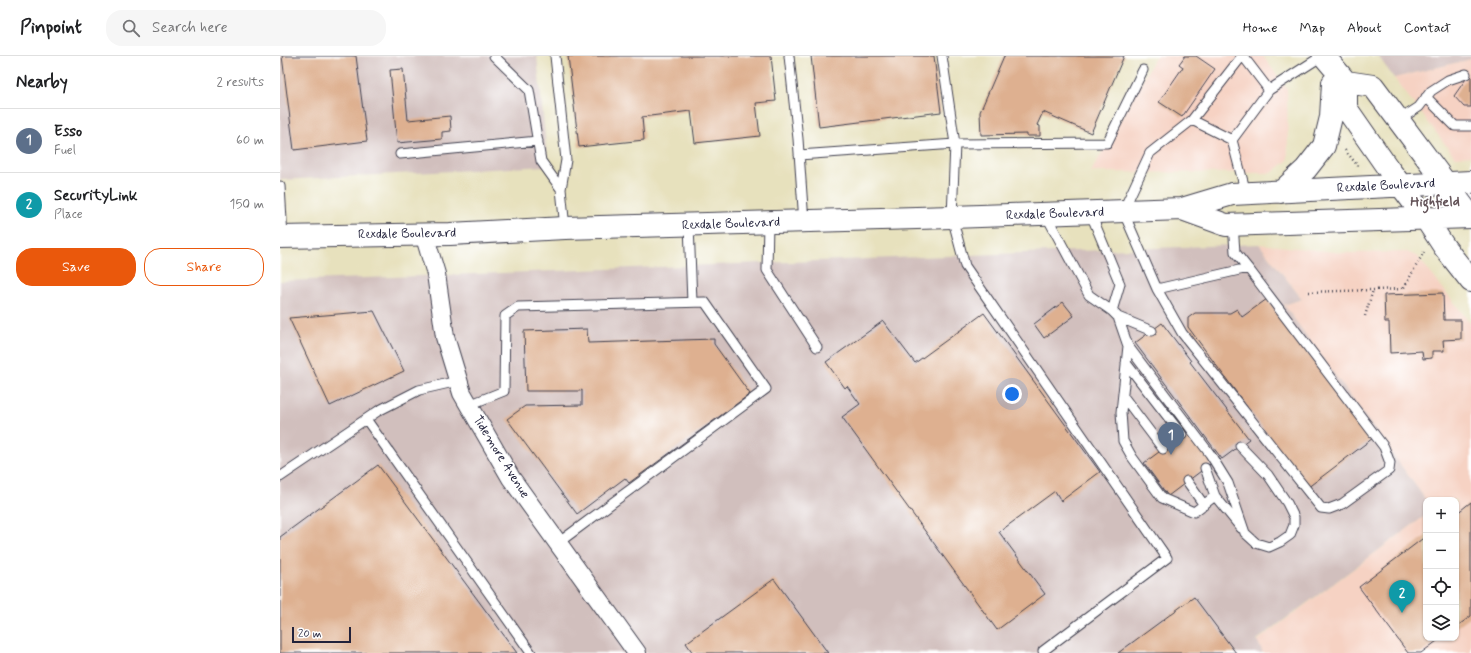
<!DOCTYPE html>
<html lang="en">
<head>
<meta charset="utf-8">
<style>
	body { margin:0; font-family:Mynerve,sans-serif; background:#f6f6f6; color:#202124 }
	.controls { position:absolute; right:12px; bottom:12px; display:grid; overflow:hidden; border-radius:8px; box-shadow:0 1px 3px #0004 }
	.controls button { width:36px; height:36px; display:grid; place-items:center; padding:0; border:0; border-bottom:1px solid #e0e0e0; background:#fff; color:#202124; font:20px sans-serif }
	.scale { position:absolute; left:12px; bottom:10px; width:59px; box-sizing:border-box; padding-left:4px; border:2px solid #22223b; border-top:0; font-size:11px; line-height:14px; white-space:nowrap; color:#22223b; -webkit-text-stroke:3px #fff; paint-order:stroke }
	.you { position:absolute; left:732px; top:338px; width:14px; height:14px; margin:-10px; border:3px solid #fff; border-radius:50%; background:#1a73e8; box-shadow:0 0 0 6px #1a73e833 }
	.badge { display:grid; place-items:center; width:26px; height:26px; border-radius:50%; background:#ea580c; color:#fff; font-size:13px; font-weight:700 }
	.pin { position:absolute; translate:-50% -33px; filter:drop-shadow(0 1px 2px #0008) }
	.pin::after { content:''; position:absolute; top:21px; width:14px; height:12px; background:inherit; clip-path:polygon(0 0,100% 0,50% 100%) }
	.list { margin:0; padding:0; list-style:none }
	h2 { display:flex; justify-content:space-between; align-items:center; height:52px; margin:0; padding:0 16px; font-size:17px }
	h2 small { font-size:13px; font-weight:400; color:#757577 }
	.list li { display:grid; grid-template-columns:26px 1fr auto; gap:12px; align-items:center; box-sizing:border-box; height:64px; padding:0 16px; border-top:1px solid #e0e0e0 }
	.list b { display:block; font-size:15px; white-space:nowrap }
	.list p { margin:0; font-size:13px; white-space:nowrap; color:#757577 }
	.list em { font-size:13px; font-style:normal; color:#757577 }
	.actions { display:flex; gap:8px; padding:12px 16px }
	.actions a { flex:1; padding:9px 0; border:1px solid #ea580c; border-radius:16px; text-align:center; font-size:14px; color:#ea580c }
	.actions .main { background:#ea580c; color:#fff }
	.icon { flex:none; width:22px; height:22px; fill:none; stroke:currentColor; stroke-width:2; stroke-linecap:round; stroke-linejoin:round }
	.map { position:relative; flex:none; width:1191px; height:597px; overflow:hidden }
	header { display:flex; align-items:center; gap:24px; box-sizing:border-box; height:56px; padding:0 20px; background:#fff; border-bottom:1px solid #e0e0e0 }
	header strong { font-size:19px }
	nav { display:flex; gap:22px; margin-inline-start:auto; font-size:14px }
	.search { width:280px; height:36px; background:#f6f6f6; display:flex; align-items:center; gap:10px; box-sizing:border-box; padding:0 14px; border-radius:16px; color:#757577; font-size:15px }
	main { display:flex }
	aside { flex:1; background:#fff }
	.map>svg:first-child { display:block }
	.built { fill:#f6d2c3 }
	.industrial { fill:#d1bfbd }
	.building { fill:#deb090 }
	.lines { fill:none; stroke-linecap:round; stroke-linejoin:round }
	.service-casing { stroke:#403f4e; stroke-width:11 }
	.minor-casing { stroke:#403f4e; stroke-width:20 }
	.secondary-casing { stroke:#403f4e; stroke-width:24 }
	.path { stroke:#403f4e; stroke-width:2.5; stroke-dasharray:1 3; stroke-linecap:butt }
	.service { stroke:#fff; stroke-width:9 }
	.minor { stroke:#fff; stroke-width:18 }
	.secondary { stroke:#fff; stroke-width:22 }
	.labels { text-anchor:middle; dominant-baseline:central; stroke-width:3.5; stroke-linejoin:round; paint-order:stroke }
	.street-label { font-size:13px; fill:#22223b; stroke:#fff }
	.neighbourhood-label { font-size:14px; font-weight:bold; fill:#645459; stroke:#fff }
</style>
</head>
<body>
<header>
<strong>Pinpoint</strong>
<div class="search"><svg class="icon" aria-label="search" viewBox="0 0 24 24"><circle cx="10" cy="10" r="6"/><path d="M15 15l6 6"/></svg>Search here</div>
<nav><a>Home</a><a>Map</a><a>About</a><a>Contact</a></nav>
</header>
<main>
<aside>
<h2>Nearby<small>2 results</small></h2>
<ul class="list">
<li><span class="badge" style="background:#5c6f8a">1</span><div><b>Esso</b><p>Fuel</p></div><em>60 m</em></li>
<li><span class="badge" style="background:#0f9aa8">2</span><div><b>SecurityLink</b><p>Place</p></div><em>150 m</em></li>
</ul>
<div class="actions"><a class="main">Save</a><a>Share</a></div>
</aside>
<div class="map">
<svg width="1191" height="597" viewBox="0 0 1191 597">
	<rect width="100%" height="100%" fill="#fff"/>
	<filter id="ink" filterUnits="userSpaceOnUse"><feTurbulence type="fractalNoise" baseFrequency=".025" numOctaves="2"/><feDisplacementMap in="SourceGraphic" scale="8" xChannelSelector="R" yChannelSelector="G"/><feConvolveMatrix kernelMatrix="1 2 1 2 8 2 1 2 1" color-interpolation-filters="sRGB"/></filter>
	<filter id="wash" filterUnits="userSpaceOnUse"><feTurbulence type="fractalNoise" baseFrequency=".012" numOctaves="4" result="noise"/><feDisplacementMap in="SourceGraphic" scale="16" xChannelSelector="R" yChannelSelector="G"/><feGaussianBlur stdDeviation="0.9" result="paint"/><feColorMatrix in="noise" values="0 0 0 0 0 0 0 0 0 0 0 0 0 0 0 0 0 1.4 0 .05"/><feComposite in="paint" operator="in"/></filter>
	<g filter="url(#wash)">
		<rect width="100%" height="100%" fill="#e7e1bd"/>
		<path class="built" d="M876,0H983L1007,33L1008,104L992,117L811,116Z
			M1191,3V100L1175,101L1114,22Z
			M979,188L1064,197L1127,196L1138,201L1191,268V597H983L977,585L1146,459V582H1176V444H1146L1004,249L1022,243Z"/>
		<path class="industrial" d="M0,0H257L268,110L0,124Z
			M1098,0H1191V3L1114,22Z
			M979,188L1022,243L1004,249L1146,444V459L977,584L983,597H0V225L168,219Z"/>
		<g id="blocks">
			<path class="building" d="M2,0H76L87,85L14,94Z
				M288,0H491L496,45L476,47L480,80L415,87L411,55L362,61L364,84L299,91Z
				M531,0H654L661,56L539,71Z
				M724,0H844L811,77L763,56L757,69L760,70V80H747V78L701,79L700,56Z
				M905,0H916L935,13L902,61L879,46L903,11L899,8Z
				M123,13L128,64L170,60L171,75L162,76V83L117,87L110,14Z
				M1188,20H1191V51H1184L1174,40Z
				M1163,237L1164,264H1181V283L1163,284L1164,295H1152V302L1143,303L1142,295L1110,297L1109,266H1105L1104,239Z
				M987,243L1093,382L1027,432L908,271V262L915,257H950L957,253L962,261Z
				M783,246L794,260L764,282L754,268Z
				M94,255L124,315L50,350L9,262Z
				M704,257L820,416L781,445L775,435L719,476L765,538L717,574L562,361L580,348L567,330L565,332L546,306L603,265L635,307Z
				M882,267L911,305L910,306L969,383L942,403L855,287Z
				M307,273L308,287L434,283V288L470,338L349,427L345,422L297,458L227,363L245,350L302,349V334L300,335H246L244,275Z
				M909,374L933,406L888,440L864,407Z
				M98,409L237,597H0V481Z
				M1191,446V560L1176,571V458Z
				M1146,480V582H1161L1141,597H1128L1079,531Z
				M494,523L548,597H413L406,587Z
				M914,541L956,597H838Z"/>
		</g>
	</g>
	<g filter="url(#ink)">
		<use href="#blocks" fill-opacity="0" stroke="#403f4e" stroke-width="1"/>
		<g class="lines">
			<g class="service-casing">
				<path id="service" d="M214,0L249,34L261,105L281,133
					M275,0L286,104L281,133L285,172
					M509,0L518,83L524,166
					M662,0L675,88L672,161L685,210L887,502L763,595
					M963,0L989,34
					M1146,41L1175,70H1191
					M912,64L952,84
					M1119,64L1139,51L1151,35L1168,24L1186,18
					M120,98L258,85
					M519,99L675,88L827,87L863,14
					M0,130L3,181
					M966,137L952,84L989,34L1042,0
					M810,156L840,228L832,255
					M766,159L809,239L832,255L838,261L848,290L930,398L948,427L965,477L976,487L989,491L1000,486L1010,479L1014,469V461L1007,447L988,419L960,390
					M488,167L487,214L537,291
					M953,168L955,196L971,216L1104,391L1110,407L1109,414L1062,448L1049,453L1041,452L902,277L877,233L843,155L870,97L912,64L962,0
					M409,169L412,246
					M877,233L968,212
					M838,261L872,275
					M848,290L841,356L843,385L852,401L882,442L914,456L935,440L961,472
					M846,307L902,379
					M843,340L883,393
					M189,349L224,335L225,260L238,251L425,246L486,333L278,487
					M86,363L251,597
					M925,412L935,440
					M0,421L98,355L139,334L178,325
					M907,425L924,449"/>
			</g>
			<g class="minor-casing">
				<path id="minor" d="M144,178L156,218L165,281L182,337L231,422L357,597"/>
			</g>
			<g class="secondary-casing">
				<path id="secondary" d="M1044,0L1066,26V52L1107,111L1146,163L1165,192L1191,225
					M1066,26L1093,30L1191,161
					M1001,136L1026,113L1044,90L1051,61L1053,27
					M902,153L946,169L1191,161
					M0,181L170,178L285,172L672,161L902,153L952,138L1191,126"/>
			</g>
			<path class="path" d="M1065,94L1078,110
				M1029,236L1123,233L1144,196
				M1085,260L1093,234"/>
			<use href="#service" class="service"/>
			<use href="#minor" class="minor"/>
			<use href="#secondary" class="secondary"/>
		</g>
	</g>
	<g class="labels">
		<g class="street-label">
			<text transform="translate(1106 130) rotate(-3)">Rexdale Boulevard</text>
			<text transform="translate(775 158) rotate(-2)">Rexdale Boulevard</text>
			<text transform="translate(451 168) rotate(-2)">Rexdale Boulevard</text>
			<text transform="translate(127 178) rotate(-1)">Rexdale Boulevard</text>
			<text transform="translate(221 401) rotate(58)">Tidemore Avenue</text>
		</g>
		<g class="neighbourhood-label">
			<text x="1155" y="146">Highfield</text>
		</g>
	</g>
</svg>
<div class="controls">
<button>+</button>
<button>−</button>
<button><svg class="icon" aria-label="locate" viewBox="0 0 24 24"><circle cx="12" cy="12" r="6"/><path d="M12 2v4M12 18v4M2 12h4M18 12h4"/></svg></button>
<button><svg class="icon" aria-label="layers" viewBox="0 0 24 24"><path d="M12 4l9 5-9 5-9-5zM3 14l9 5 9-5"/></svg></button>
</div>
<div class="scale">20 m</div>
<div class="you"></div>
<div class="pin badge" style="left:891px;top:399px;background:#5c6f8a">1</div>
<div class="pin badge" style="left:1122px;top:557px;background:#0f9aa8">2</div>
</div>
</main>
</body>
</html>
